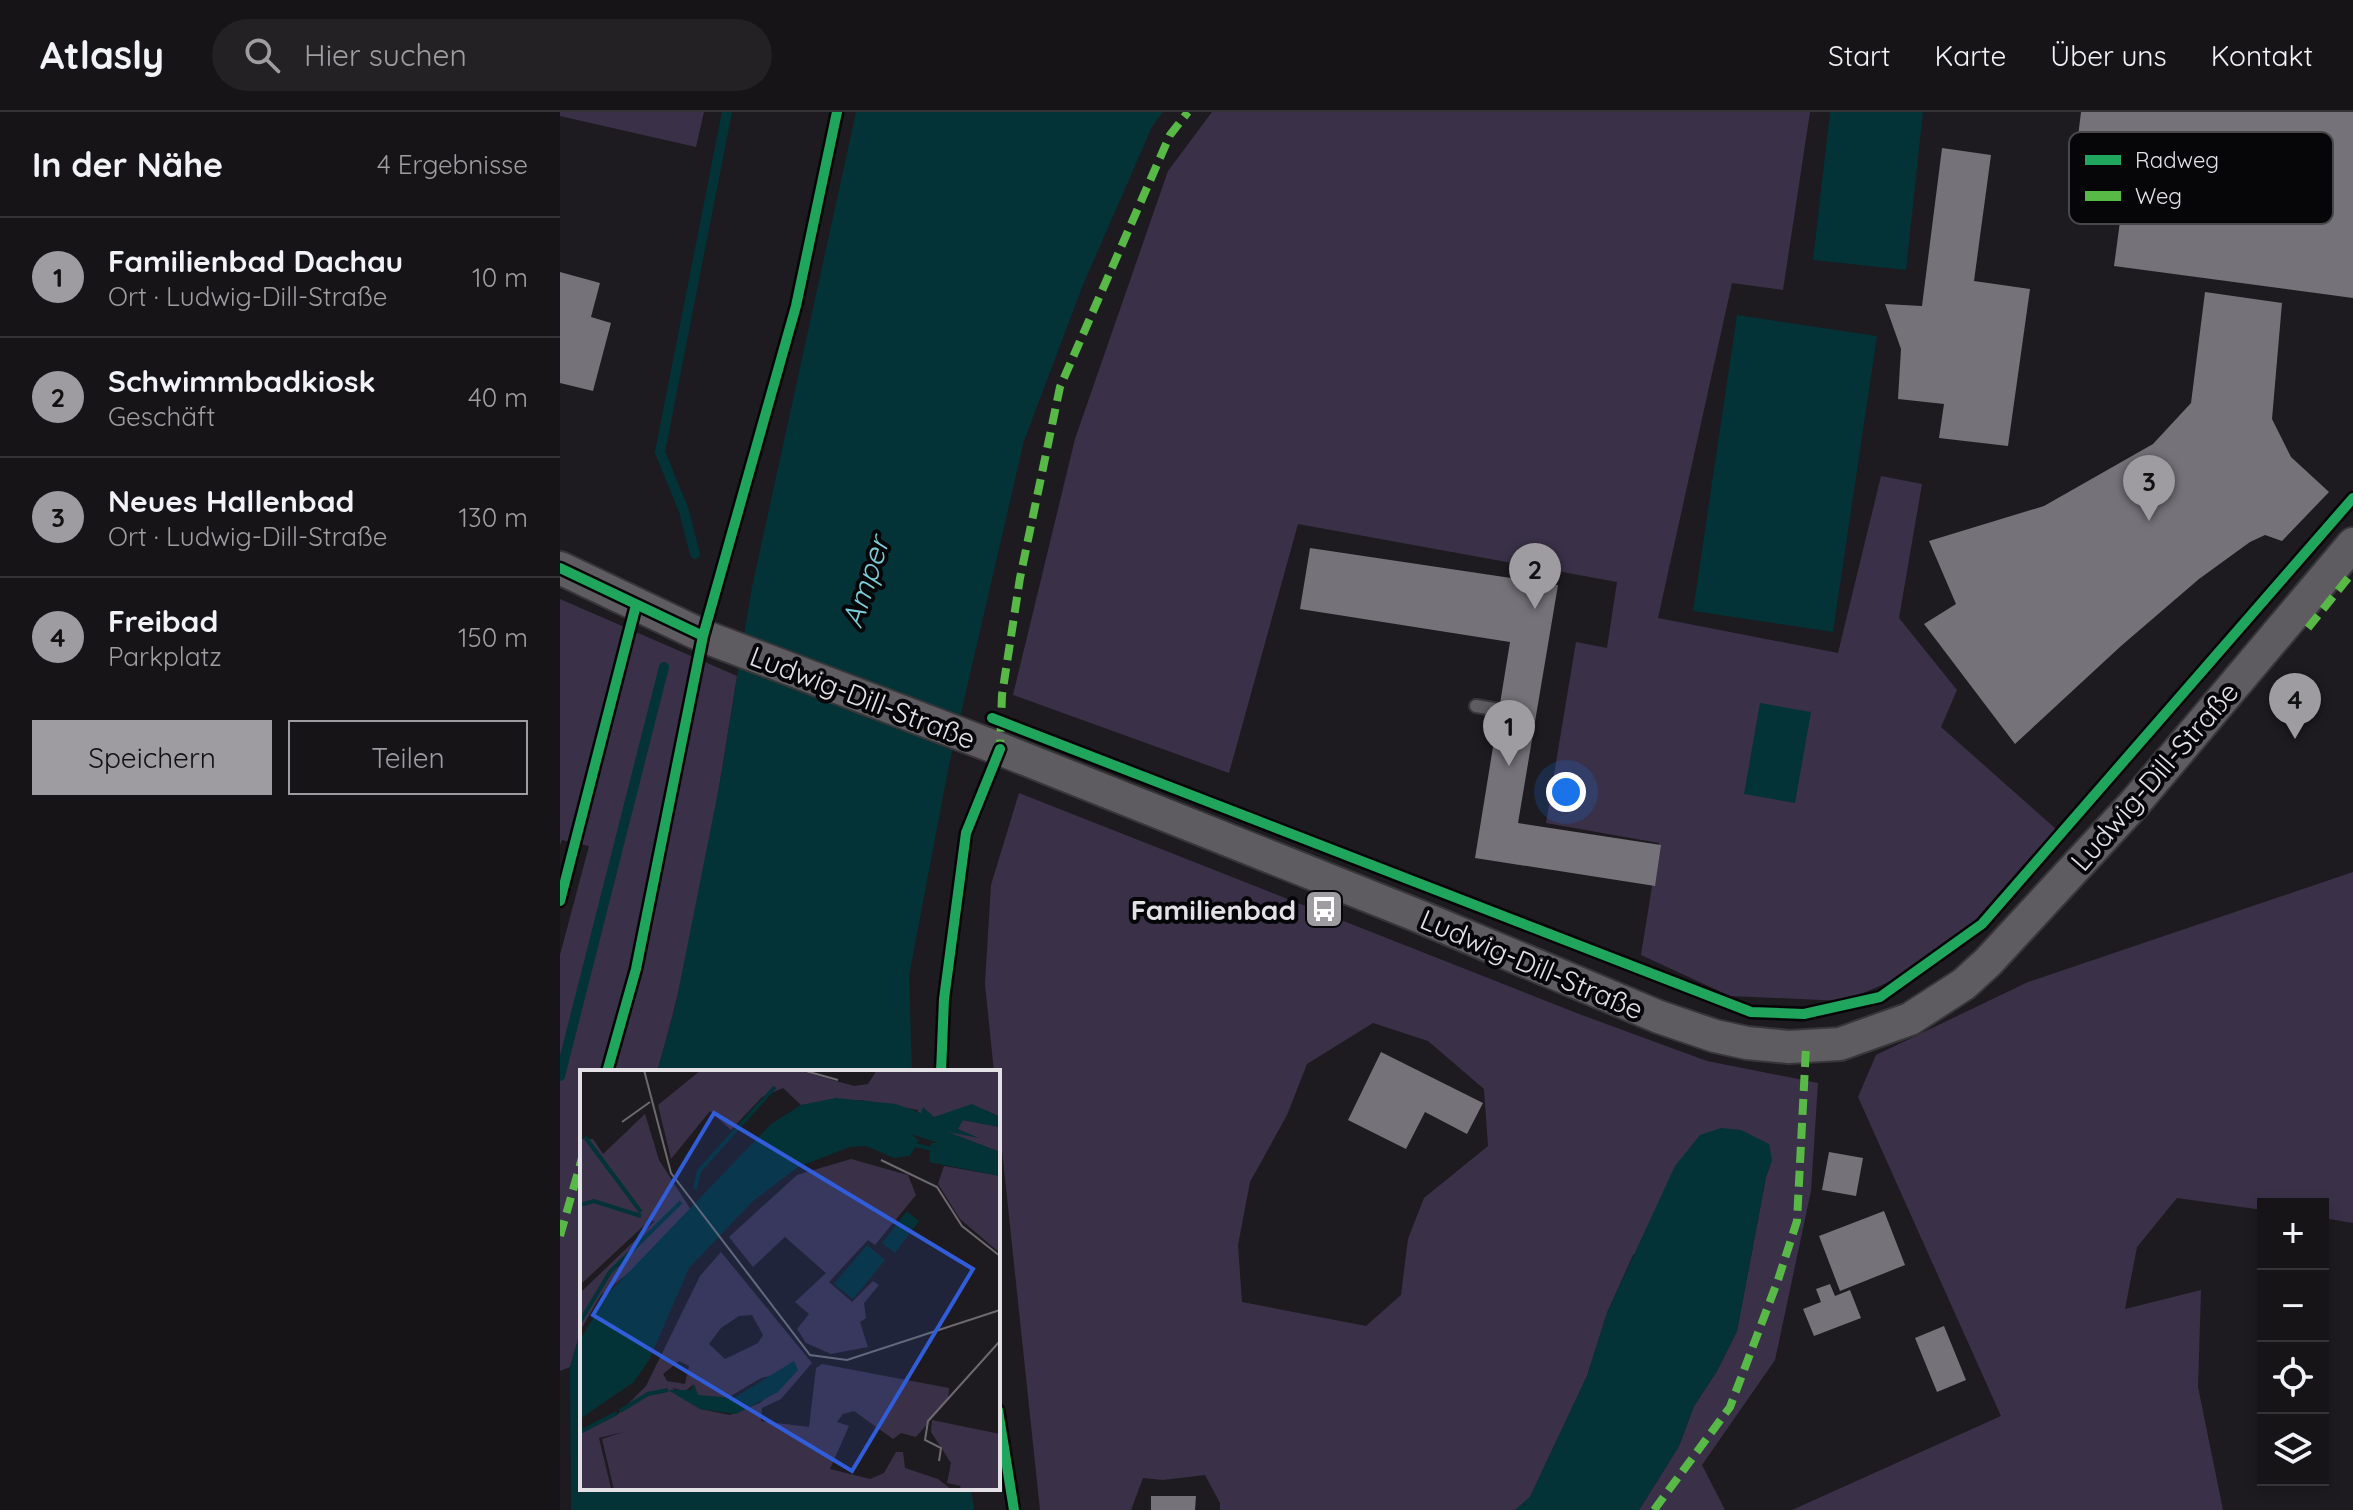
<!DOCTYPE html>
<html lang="de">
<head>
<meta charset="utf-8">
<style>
	body { margin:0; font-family:Quicksand,sans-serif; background:#232124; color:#f1f3f6 }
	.controls { position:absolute; right:24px; bottom:24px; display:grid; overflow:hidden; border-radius:0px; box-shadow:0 4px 12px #0003 }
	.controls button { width:72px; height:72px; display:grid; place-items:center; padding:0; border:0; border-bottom:2px solid #353336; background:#161417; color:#f1f3f6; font:40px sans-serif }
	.you { position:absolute; left:1006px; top:680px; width:28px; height:28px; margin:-20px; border:6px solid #fff; border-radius:50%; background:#1a73e8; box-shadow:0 0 0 12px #1a73e833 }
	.badge { display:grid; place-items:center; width:52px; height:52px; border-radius:50%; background:#9e9ca0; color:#111; font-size:26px; font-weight:700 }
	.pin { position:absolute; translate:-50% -66px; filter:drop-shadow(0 2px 4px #0008) }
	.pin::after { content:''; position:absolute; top:42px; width:28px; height:24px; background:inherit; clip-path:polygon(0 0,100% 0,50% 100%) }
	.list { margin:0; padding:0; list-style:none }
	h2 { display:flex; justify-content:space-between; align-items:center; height:104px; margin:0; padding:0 32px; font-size:34px }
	h2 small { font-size:26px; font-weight:400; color:#9e9ea1 }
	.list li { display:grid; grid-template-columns:52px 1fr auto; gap:24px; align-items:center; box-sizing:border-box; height:120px; padding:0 32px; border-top:2px solid #353336 }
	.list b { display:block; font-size:30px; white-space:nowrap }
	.list p { margin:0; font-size:26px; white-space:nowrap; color:#9e9ea1 }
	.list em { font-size:26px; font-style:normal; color:#9e9ea1 }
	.actions { display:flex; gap:16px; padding:24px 32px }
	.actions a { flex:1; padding:18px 0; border:2px solid #9e9ca0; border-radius:0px; text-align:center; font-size:28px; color:#9e9ca0 }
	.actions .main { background:#9e9ca0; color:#111 }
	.icon { flex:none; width:44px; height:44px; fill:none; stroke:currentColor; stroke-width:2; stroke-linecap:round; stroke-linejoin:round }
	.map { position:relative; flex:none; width:1793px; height:1398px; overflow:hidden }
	header { display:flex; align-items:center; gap:48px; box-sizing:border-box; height:112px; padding:0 40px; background:#161417; border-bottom:2px solid #353336 }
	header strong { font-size:38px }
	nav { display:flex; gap:44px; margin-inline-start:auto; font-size:28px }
	.search { width:560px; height:72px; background:#232124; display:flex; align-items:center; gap:20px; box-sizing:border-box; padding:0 28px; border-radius:44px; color:#9e9ea1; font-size:30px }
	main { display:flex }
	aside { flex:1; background:#161417 }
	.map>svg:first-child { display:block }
	.green { fill:#3a3149; fill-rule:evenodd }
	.water { fill:#033237 }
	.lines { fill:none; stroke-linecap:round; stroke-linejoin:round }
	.stream { stroke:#033237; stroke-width:10 }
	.building { fill:#75727a }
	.service-casing { stroke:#373639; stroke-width:16 }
	.tertiary-casing { stroke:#373639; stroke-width:36 }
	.service { stroke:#5e5c60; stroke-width:12 }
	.tertiary { stroke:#5e5c60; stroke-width:32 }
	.quiet { stroke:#58b947; stroke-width:8; stroke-dasharray:16 8; stroke-linecap:butt }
	.cycleway-casing { stroke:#060608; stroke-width:15 }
	.cycleway { stroke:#20a55d; stroke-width:10 }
	.labels { text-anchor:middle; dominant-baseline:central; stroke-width:8; stroke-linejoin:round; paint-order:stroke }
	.street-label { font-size:28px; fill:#e3e1e6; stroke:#060608 }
	.poi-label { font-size:28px; font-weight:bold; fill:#e3e1e6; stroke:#060608; text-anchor:end }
	.water-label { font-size:30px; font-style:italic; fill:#7bcfd8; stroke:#060608 }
	.inset-river { fill:none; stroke:#033237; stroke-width:4 }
	.inset-road { fill:none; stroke:#6c6a6f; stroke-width:2 }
	.view { fill:#315dd9; fill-opacity:0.15; stroke:#315dd9; stroke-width:4 }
	.inset-edge { fill:none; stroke:#e3e1e6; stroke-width:4 }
	.key { fill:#060608; stroke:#48484b; stroke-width:2 }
	.key-label { font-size:22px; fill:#e3e1e6 }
</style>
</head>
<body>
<header>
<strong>Atlasly</strong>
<div class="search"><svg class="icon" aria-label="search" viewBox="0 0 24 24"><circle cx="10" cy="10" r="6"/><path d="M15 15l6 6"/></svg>Hier suchen</div>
<nav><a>Start</a><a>Karte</a><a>Über uns</a><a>Kontakt</a></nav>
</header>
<main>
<aside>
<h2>In der Nähe<small>4 Ergebnisse</small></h2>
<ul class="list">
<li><span class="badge">1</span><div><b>Familienbad Dachau</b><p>Ort · Ludwig-Dill-Straße</p></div><em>10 m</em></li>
<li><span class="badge">2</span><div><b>Schwimmbadkiosk</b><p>Geschäft</p></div><em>40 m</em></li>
<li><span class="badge">3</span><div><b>Neues Hallenbad</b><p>Ort · Ludwig-Dill-Straße</p></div><em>130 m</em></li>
<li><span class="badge">4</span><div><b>Freibad</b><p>Parkplatz</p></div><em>150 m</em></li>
</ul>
<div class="actions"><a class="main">Speichern</a><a>Teilen</a></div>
</aside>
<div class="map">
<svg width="1793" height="1398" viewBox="0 0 1793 1398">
	<rect width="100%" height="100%" fill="#1d1b1f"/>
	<path class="green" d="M0,0H144L136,35L0,4Z
		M652,0H1250L1223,178L1172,171L1098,506L1278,541L1321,364L1362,372L1339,506L1397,578L1381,615L1496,717L1404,821L1329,870L1284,889L1170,884L1081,843L1099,731L986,711L1016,530L1047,536L1057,470L738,412L669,661L453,583L515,327L608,59Z
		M0,487L177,564C156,697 135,831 97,960H22V1214L10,1255L0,1259V843L29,734L2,728L0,733Z
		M459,681L1019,902L1147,949L1258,971L1251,1079L1215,1248L1142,1353L1165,1398H1079L1119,1334L1134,1294L1157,1259L1177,1219L1206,1065L1212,1048L1073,1143L1047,1201L1027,1264L970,1385L955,1398H660V1391L645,1363L603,1368L583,1366L571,1398H480L438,1000V960H434L425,872L431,773ZM813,911L868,929L924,977L928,1034L864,1086L848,1127L841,1183L806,1214L682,1190L678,1133L690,1070L727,1003L747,952Z
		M1793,760V1111L1763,1106V1092H1703V1098L1617,1086L1577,1135L1565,1197L1641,1178L1638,1275L1663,1398H1232L1441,1304L1298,985L1316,943L1468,870Z"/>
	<path class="water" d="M296,0H603L592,15L523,173L464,329L389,653L349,864L352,960H97L115,896L159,675L192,475Z
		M1270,0H1363L1346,158L1253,148Z
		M1177,203L1317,224L1273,520L1133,499Z
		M1200,591L1251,600L1235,691L1184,682Z
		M1161,1016L1181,1018L1209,1032L1212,1048L1206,1065L1177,1219L1157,1259L1134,1294L1119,1334L1079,1398H955L970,1385L1027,1264L1047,1201L1115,1054L1140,1023Z
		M22,1214V1376H411L414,1398H11L10,1255Z"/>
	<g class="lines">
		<path class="stream" d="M135,442L124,399L100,340L167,0
			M0,964L104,555"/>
	</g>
	<path class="building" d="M1521,0H1793V186L1554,154L1568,50L1516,41Z
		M1382,36L1431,43L1414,169L1470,177L1448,334L1379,326L1384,292L1338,287L1341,237L1325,192L1362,194Z
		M0,160L40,171L31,205L51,211L33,279L0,271Z
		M1645,180L1722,191L1712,307L1731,345L1769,380L1722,429L1705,423L1690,430L1639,467L1561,534L1455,632L1364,512L1396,492L1369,429L1484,394L1593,332L1631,291Z
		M750,436L998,473L958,711L1101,733L1095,774L915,746L950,530L740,497Z
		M821,940L923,991L907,1022L865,1000L846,1037L788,1008Z
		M1269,1040L1303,1046L1296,1084L1262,1078Z
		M1324,1099L1345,1153L1280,1179L1259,1124Z
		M1270,1172L1275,1184L1290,1178L1301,1206L1254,1224L1243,1197L1261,1190L1256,1177Z
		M1384,1214L1406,1268L1377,1280L1355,1226Z
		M591,1384H636L635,1398H591Z"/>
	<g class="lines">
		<g class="service-casing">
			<path id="service" d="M916,594L939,598"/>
		</g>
		<g class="tertiary-casing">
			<path id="tertiary" d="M0,456L143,524L440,637L856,803L1099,905L1155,924L1187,931L1229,935L1280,932L1350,907L1404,872L1428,850L1574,692L1793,432"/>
		</g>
		<use href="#service" class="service"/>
		<use href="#tertiary" class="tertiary"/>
		<path class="quiet" d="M1748,516L1793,460
			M437,643L440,637L442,583L460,466L500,275L610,23L628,0
			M0,1124L22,1046
			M1094,1398L1170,1295L1218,1168L1237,1109L1246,935"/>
		<g class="cycleway-casing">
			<path id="cycleway" d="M0,456L143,524
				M432,606L1191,900L1244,902L1320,885L1422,812L1793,386
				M0,789L76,493
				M47,960L76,857L143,524L236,194L277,0
				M381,960L384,887L406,721L440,637
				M438,1298L454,1398"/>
		</g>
		<use href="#cycleway" class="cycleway"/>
	</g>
	<defs>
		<g id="bus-square" transform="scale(2)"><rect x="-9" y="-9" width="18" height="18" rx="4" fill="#9e9ca0" stroke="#060608"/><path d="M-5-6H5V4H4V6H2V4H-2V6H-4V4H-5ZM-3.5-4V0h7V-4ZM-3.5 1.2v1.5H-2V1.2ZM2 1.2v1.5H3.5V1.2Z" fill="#fff"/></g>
	</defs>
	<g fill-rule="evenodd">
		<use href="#bus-square" x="764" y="797"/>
	</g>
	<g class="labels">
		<g class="street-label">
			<text transform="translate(303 585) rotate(21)">Ludwig-Dill-Straße</text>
			<text transform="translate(1594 664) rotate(-49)">Ludwig-Dill-Straße</text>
			<text transform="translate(972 852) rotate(23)">Ludwig-Dill-Straße</text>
		</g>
		<g class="poi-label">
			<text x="736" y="797">Familienbad</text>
		</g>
		<g class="water-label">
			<text transform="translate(305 470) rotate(-72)">Amper</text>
		</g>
	</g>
	<g transform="translate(20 958)">
		<rect width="420" height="420" fill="#1d1b1f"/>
		<path d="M121,0H217L274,16L288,14L297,0H418L420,47L405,40H379L356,51L337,46L338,40L281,30L221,35L203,18L182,27L151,60L130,41L91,89L78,35ZM65,44L79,90L111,140L73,183L21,225L0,261V223L74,152L71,149L0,215V69H13L23,84ZM383,50L420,57V82L363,61ZM271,89L328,105L336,125L295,175L288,170L249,212L272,232L293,211L299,215L284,233L286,248L280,252L288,277L251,284L226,273L217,259L229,244L215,232L246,203L205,167L173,197L149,167L217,105ZM364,96L420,106V183L380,149L358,114ZM141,182L232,293L201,329L182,338L181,351L229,357L236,298L242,294L369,318L368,330L336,367L321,363L313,369L274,341L263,344L257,352L269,356L250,399L290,409L304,403L316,382H323L325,398L358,409L372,420H34L22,369L43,362L19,368L31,418L0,420V364L37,345L66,316L120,206ZM172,245L183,265L178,273L145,289L129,274L141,258L159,246ZM99,291L109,296L105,314L87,311L83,304ZM218,300L180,333L150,345L120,339L92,318L105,321L113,315L117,325L144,330L181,308ZM352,350L420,364V420H379L381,416L367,413L371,393L351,362Z" fill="#3a3149" fill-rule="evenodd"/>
		<path d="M256,28L316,34L341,43L343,37L354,47L392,34L405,40L420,47V57L383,50L378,59L399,68L368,62L420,82V106L349,92L351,73H358L331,64L339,70L330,86L314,88L286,76L270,77L218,97L173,131L109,198L69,290L54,312L0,349V270L27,225L191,54L221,35ZM327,141L339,151L315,183L302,173ZM287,175L305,190L273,229L254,214ZM214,291L218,300L198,322L156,344L120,339L88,320H111L114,314L118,325L154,328Z" fill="#033237"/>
		<path class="inset-river" d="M5,67L61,142M326,73L361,81M115,119L119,101L195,17M0,135L14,131L61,146M0,252L30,202L101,132M40,341L68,324L88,320M0,362L37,343"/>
		<path class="inset-road" d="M64,0L91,103L230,285L267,290L420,240M222,0L258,10M42,52L70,32M301,90L357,117L382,156L420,186M359,391L361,378L345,370L348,351L420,271"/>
		<path class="view" d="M134,43L393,199L272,401L13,245Z"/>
		<rect width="420" height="420" class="inset-edge"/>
	</g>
	<rect x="1509" y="20" width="264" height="92" rx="12" class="key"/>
	<rect x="1525" y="43" width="36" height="10" fill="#20a55d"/>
	<rect x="1525" y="79" width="36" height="10" fill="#58b947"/>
	<g class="key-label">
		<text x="1575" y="56">Radweg</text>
		<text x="1575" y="92">Weg</text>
	</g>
</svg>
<div class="controls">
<button>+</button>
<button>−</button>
<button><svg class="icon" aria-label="locate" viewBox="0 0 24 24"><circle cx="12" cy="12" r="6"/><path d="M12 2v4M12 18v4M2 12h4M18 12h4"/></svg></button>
<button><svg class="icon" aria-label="layers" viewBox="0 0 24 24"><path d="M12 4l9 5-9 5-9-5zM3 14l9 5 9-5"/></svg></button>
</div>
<div class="you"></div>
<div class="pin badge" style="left:949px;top:654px">1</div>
<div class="pin badge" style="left:975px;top:497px">2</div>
<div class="pin badge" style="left:1589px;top:409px">3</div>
<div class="pin badge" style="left:1735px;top:627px">4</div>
</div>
</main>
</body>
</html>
